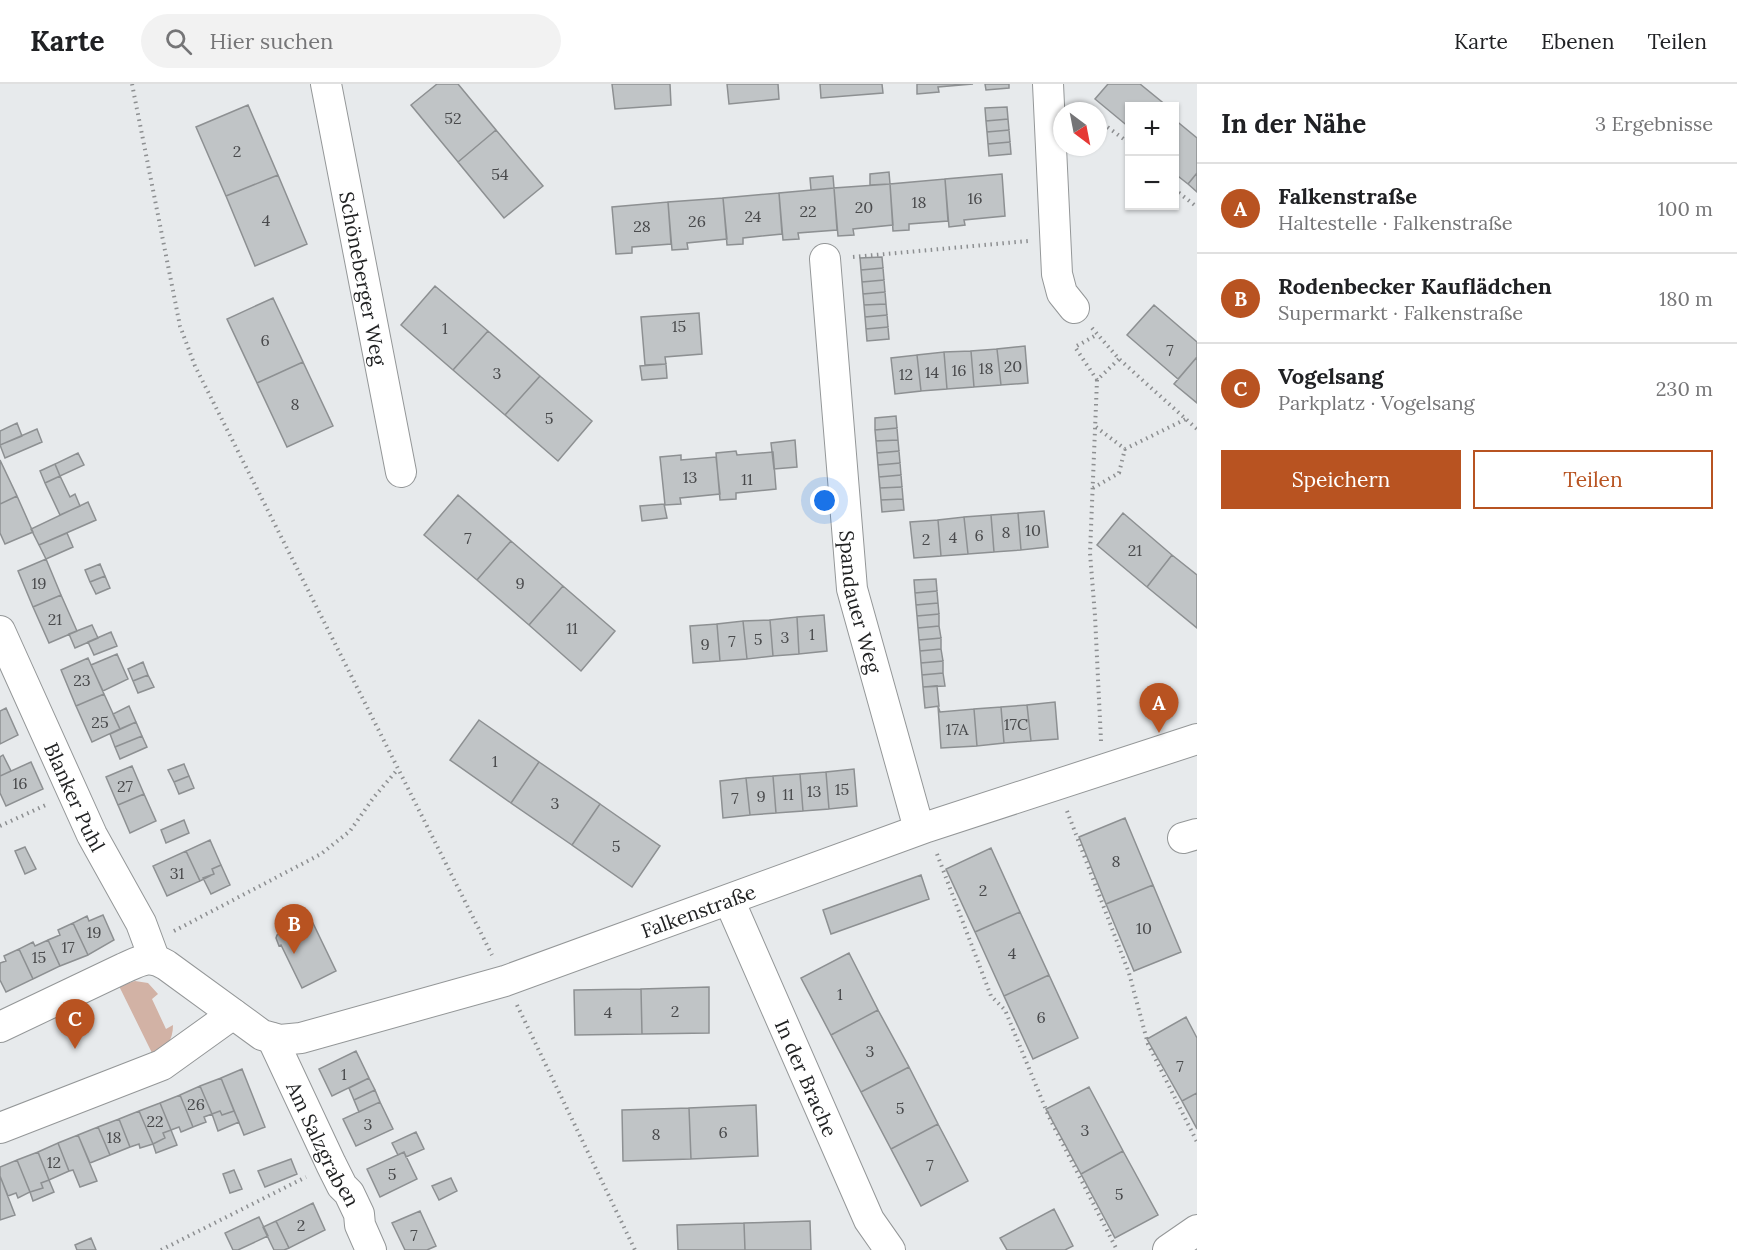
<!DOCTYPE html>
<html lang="de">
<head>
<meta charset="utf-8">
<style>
	body { margin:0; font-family:Lora,serif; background:#f2f2f2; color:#202124 }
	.controls { position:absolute; right:18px; top:18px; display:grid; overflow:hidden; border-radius:0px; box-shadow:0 2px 4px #0004 }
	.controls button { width:54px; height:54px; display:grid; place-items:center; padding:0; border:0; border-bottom:2px solid #e0e0e0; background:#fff; color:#202124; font:30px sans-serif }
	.compass { position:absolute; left:1053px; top:18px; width:54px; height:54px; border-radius:50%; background:#fff; box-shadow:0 2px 4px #0004; rotate:148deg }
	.you { position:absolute; left:825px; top:417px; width:21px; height:21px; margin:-15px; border:4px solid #fff; border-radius:50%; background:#1a73e8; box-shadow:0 0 0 9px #1a73e833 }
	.badge { display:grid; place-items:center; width:39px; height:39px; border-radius:50%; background:#b85321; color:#fff; font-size:20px; font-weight:700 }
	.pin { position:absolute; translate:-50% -50px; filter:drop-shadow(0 2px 3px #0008) }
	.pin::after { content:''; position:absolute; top:32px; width:21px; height:18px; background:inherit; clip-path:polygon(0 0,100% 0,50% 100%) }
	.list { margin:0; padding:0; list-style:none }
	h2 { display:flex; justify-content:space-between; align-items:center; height:78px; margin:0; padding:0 24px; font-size:26px }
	h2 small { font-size:20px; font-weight:400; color:#757577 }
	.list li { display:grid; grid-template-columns:39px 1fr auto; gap:18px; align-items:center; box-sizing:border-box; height:90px; padding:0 24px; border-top:2px solid #e0e0e0 }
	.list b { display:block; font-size:22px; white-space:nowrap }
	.list p { margin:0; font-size:20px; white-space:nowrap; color:#757577 }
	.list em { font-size:20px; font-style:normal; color:#757577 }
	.actions { display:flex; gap:12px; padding:18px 24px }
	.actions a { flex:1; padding:14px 0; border:2px solid #b85321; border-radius:0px; text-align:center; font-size:21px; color:#b85321 }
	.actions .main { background:#b85321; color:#fff }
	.icon { flex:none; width:33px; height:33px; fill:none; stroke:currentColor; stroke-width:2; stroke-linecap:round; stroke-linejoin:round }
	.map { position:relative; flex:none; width:1197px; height:1166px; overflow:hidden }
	header { display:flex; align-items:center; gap:36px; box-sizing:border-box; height:84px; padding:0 30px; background:#fff; border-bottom:2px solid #e0e0e0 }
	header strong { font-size:28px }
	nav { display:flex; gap:33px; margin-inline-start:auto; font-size:21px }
	.search { width:420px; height:54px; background:#f2f2f2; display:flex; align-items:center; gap:15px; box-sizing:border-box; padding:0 21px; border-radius:33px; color:#757577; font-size:22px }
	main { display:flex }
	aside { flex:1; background:#fff }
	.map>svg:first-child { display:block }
	.green { fill:#d2b2a5 }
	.building { fill:#c0c4c6; stroke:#8d9092; stroke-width:1.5 }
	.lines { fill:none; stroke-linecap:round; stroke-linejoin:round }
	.minor-casing { stroke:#949798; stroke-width:32 }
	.path { stroke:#8d8f91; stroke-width:4; stroke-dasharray:1.5 4.5; stroke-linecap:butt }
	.minor { stroke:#fff; stroke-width:30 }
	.labels { text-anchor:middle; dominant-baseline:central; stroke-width:4.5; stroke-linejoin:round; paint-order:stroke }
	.number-label { font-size:16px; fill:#494a4c }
	.street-label { font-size:20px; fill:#212223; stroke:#e7eaec }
</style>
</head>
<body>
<header>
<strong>Karte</strong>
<div class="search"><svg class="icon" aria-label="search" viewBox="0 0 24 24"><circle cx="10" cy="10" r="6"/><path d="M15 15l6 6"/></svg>Hier suchen</div>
<nav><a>Karte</a><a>Ebenen</a><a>Teilen</a></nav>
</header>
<main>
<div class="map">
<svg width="1197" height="1166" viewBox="0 0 1197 1166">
	<rect width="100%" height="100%" fill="#e7eaec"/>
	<path class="green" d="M135,897L148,899L158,910L152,915L166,945L173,941C173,957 166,964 153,971L119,902Z"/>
	<path class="building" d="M437,0H458L496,46L458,78L411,21Z
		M612,0H670L671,21L615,25Z
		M727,0H778L779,15L729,20Z
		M820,0H882L883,9L821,14Z
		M917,0H973L938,3L939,8L917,10Z
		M985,0H1009V4L986,6Z
		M1108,0H1140L1167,22H1130V44L1095,15Z
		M248,21L278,91L226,112L196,43Z
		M1007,23L1008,35L986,37L985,24Z
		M1008,35L1009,46L987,48L986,37Z
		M1174,35L1197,54V89L1188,100L1174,89Z
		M496,46L543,102L504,134L458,78Z
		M1009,46L1010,58L988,60L987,48Z
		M1010,58L1011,70L989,72L988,60Z
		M889,88L890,100L870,101V90Z
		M1197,89V108L1188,100Z
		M1002,90L1005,132L964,136L965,141L949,143L945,95Z
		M278,91L307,160L255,182L226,112Z
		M833,92L834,104L811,106L810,94Z
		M945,95L948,137L909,140V146L893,147L890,100Z
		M890,100L893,141L853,145L854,151L838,152L834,104Z
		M834,104L837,146L798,149L799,155L783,156L779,109Z
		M779,109L782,150L743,154V160L727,161L723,114Z
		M723,114L727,155L687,159L688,165L672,166L668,118Z
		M668,118L671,160L632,163V169L616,170L612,123Z
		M882,173L883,184L861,186L860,174Z
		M883,184L884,196L862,198L861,186Z
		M884,196L885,208L863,210L862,198Z
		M435,202L488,247L453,286L401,241Z
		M885,208L886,220L864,221L863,210Z
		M273,214L303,278L257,299L227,235Z
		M886,220L887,231L865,233L864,221Z
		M1154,221L1197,258V273L1178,295L1127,251Z
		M699,229L702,270L665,273L666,280L645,281L641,233Z
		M887,231L888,243L866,245L865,233Z
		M888,243L889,255L867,257L866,245Z
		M488,247L540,292L505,331L453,286Z
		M1025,262L1028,299L1001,301L997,265Z
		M997,265L1001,301L974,303L971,267Z
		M971,267L974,303L947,305L944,268Z
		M944,268L947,305L921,307L917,271Z
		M917,271L921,307L895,310L891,274Z
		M1197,273V319L1174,300Z
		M303,278L333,342L287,363L257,299Z
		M666,280L667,294L642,296L640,282Z
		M540,292L592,337L558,377L505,331Z
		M896,332L897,344L875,346V334Z
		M17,339L22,352L0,361V347Z
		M897,344L898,356L876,357L875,346Z
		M37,345L42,358L5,374L0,361Z
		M795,356L797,383L774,385L771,359Z
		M898,356L899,367L877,369L876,357Z
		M736,367L737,371L773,368L776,405L736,409V415L720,416L716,369Z
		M899,367L900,379L878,381L877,369Z
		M78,369L84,381L60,392L55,380Z
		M681,371V376L716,373L720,410L680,414L681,420L665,421L660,373Z
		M0,376L17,412L0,420Z
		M900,379L901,391L879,393L878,381Z
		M55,380L60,392L45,399L40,387Z
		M901,391L902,403L880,404L879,393Z
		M60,392L70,413L75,410L80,422L60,431L45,399Z
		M902,403L903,415L881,416L880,404Z
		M458,411L511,457L477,496L424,451Z
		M17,412L33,448L5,460L0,449V420Z
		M903,415L904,426L882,428L881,416Z
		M88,418L96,436L39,461L31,445Z
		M664,420L667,434L642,437L640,422Z
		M1044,427L1048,463L1021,466L1018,429Z
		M1018,429L1021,466L994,468L991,431Z
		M1123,429L1172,471L1147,503L1097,461Z
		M991,431L994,468L968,470L964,433Z
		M964,433L968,470L941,472L938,436Z
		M938,436L941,472L914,474L910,438Z
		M67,449L73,463L46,475L39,461Z
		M511,457L563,502L529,541L477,496Z
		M1172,471L1197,491V544L1147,503Z
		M46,475L61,511L33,523L18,487Z
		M100,480L105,492L90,498L85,486Z
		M105,492L110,504L96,510L90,498Z
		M936,495L937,507L915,509L914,496Z
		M563,502L615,547L581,587L529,541Z
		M937,507L938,519L916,521L915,509Z
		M61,511L77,547L49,559L33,523Z
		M938,519L939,530L917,532L916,521Z
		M939,530V542L918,544L917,532Z
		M824,531L827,567L799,570L797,533Z
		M797,533L799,570L773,572L770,536Z
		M770,536L773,572L747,575L743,537Z
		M743,537L747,575L720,577L717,540Z
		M717,540L720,577L693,579L690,542Z
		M92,541L98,554L75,564L69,550Z
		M939,542L941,554L919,556L918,544Z
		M111,548L117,562L94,571L88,558Z
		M941,554V565L920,567L919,556Z
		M941,565L943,577L921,579L920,567Z
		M117,570L128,595L103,607L91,581Z
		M88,574L104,610L76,622L61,586Z
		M943,577V589L922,591L921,579Z
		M143,578L148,591L133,597L128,585Z
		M943,589L945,602L923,603L922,591Z
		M148,591L154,603L138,609L133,597Z
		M937,602L939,622L925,624L923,603Z
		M104,610L120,645L92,658L76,622Z
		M1055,618L1058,655L1031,657L1027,621Z
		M1027,621L1031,657L1004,659L1001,623Z
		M129,622L136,638L120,645L113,630Z
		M938,622L940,628L974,625L977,662L941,664Z
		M1001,623L1004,659L977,662L974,625Z
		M6,624L18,651L0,660V627Z
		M479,636L539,678L511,719L450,676Z
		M136,638L142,652L115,663L110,650Z
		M142,652L147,663L120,675L115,663Z
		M3,671L11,687L0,692V673Z
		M31,678L43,705L6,722L0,709V692Z
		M539,678L600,720L572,761L511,719Z
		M184,680L189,692L174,698L168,686Z
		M132,682L144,710L118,721L106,693Z
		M854,685L857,722L829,725L826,688Z
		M826,688L829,725L803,727L800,690Z
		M800,690L803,727L776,729L773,692Z
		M189,692L194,704L179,710L174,698Z
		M773,692L776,729L750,731L746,694Z
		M746,694L750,731L723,734L720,697Z
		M144,710L156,737L130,749L118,721Z
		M600,720L660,762L632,803L572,761Z
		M1125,734L1153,801L1106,820L1079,753Z
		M184,736L189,749L166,759L161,746Z
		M210,756L221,781L212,785L214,790L200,797L186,767Z
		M25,763L36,785L25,790L15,767Z
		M991,764L1020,828L975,848L946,785Z
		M186,767L200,797L167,812L153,782Z
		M221,781L230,801L211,810L203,794L214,790L212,785Z
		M921,791L929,815L831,850L823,826Z
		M1153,801L1181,868L1134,887L1106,820Z
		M1020,828L1049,891L1004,912L975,848Z
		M103,831L114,856L88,871L73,839L87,832L89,837Z
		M311,835L336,887L302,904L281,861L279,862L276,854L277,851Z
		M73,839L88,871L60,882L48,856L60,851L58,846Z
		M48,856L60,882L33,895L19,865L33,858L35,862Z
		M19,865L33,895L6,908L0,896V879L6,877L4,872Z
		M849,869L878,926L831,951L801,894Z
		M1049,891L1078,954L1033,975L1004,912Z
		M709,903V949L642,950L641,905Z
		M641,905L642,950L575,951L574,906Z
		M878,926L909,983L861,1008L831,951Z
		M1186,933L1197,954V1009L1182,1017L1147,955Z
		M356,967L369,994L332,1012L319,985Z
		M909,983L938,1040L891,1065L861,1008Z
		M242,985L265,1043L244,1051L221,994Z
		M221,994L234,1027L222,1031L220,1027L212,1030L200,1002Z
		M369,994L375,1006L354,1016L349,1004Z
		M200,1002L212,1030L204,1033L206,1038L193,1043L180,1011Z
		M1089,1003L1123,1067L1081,1090L1046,1025Z
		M375,1006L380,1018L359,1028L354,1016Z
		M1197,1009V1045L1182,1017Z
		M180,1011L193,1043L181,1048L179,1043L171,1046L160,1019Z
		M380,1018L393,1045L356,1062L343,1035Z
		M160,1019L171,1046L163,1049L165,1054L153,1060L139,1027Z
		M756,1021L758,1072L691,1075L689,1024Z
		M689,1024L691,1075L623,1077L622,1026Z
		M139,1027L153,1060L140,1064L139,1060L130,1063L119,1035Z
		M220,1027L222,1031L234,1027L239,1038L218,1047L212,1030Z
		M119,1035L130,1063L110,1071L98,1043Z
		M938,1040L968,1097L921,1122L891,1065Z
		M98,1043L110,1071L90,1079L78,1051Z
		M171,1046L177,1061L156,1069L153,1060L165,1054L163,1049Z
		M416,1048L424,1065L406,1073L404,1068L398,1071L392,1059Z
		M78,1051L97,1097L80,1103L73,1086L69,1087L58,1059Z
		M58,1059L69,1087L49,1096L38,1068Z
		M1123,1067L1158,1131L1115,1154L1081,1090Z
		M38,1068L49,1096L41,1099L43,1104L30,1108L17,1076Z
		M404,1068L417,1095L380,1113L367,1085Z
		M291,1075L297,1090L265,1103L258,1087Z
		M17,1076L30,1108L18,1114L16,1109L8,1112L0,1092V1083Z
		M234,1086L242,1105L230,1109L223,1090Z
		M0,1092L15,1131L0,1136Z
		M451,1094L457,1107L439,1116L432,1102Z
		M49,1096L54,1108L33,1117L30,1108L43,1104L41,1099Z
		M313,1119L325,1146L289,1164L276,1137Z
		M1054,1125L1073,1162L1065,1166H1007L1000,1154Z
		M420,1127L436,1162L427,1166H405L392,1139Z
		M259,1133L268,1152L238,1166H233L225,1149Z
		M276,1137L289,1164L284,1166H274L263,1143Z
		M810,1137L811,1166H745L744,1139Z
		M744,1139L745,1166H678L677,1141Z
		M91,1154L96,1166H77L75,1161Z"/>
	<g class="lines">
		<g class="minor-casing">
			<g id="minor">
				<path id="s1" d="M326,0L401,388"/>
				<path d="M1048,0L1057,190L1062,209L1074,224"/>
				<path id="s2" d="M825,175L852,505L919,745"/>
				<path id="s3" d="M0,547L92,751L141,839L154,874"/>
				<path d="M1183,754L1197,750"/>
				<path id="s4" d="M729,816L869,1136L890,1166"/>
				<path id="s5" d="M0,943L124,884C142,876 149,871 166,881L262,951L280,956L301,954L505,897L927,743L1197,655"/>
				<path id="s6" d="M272,954L331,1080L342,1102L349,1109L359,1130L360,1141L371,1166"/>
				<path d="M0,1044L162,981L233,930"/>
				<path d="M1168,1166L1197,1146"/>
			</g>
		</g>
		<path class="path" d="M132,0L180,242L195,282L492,871
			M1098,36L1125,56L1130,63
			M1174,105L1197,123
			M853,173L1028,157
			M1092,244L1119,275L1197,345
			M1097,296L1075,263L1098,250
			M1096,343L1125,365L1186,335
			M1093,404L1119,389L1125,365
			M1101,657L1095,532L1090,469L1097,296L1119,275
			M1067,727L1129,889L1148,960L1197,1058
			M0,742L48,720
			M937,770L991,912L1005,926L1049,1033L1117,1166
			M174,847L321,770L350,747L374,713L398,685
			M517,921L635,1166
			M161,1166L306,1093"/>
		<use href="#minor" class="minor"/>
	</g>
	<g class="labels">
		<g class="number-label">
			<text x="453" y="34">52</text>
			<text x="237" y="67">2</text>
			<text x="500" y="90">54</text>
			<text x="975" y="114">16</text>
			<text x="919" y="118">18</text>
			<text x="864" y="123">20</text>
			<text x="808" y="127">22</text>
			<text x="753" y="132">24</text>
			<text x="266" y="136">4</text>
			<text x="697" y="137">26</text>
			<text x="642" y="142">28</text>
			<text x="679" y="242">15</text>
			<text x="445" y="244">1</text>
			<text x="265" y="256">6</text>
			<text x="1170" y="266">7</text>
			<text x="1013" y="282">20</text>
			<text x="986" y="284">18</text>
			<text x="959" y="286">16</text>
			<text x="932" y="288">14</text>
			<text x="497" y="289">3</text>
			<text x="906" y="290">12</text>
			<text x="295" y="320">8</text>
			<text x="549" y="334">5</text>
			<text x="690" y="393">13</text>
			<text x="747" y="395">11</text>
			<text x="1033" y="446">10</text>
			<text x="1006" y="448">8</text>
			<text x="979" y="451">6</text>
			<text x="953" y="453">4</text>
			<text x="468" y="454">7</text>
			<text x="926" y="455">2</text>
			<text x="1135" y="466">21</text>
			<text x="39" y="499">19</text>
			<text x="520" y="499">9</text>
			<text x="55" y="535">21</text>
			<text x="572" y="544">11</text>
			<text x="812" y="550">1</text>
			<text x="785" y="553">3</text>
			<text x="758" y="555">5</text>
			<text x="732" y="557">7</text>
			<text x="705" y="560">9</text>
			<text x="82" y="596">23</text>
			<text x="100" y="638">25</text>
			<text x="1016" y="640">17C</text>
			<text x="957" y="645">17A</text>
			<text x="495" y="677">1</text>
			<text x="20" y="699">16</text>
			<text x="125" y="702">27</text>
			<text x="842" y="705">15</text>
			<text x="814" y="707">13</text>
			<text x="788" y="710">11</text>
			<text x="761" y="712">9</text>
			<text x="735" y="714">7</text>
			<text x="555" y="719">3</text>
			<text x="616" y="762">5</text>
			<text x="1116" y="777">8</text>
			<text x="177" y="789">31</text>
			<text x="983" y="806">2</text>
			<text x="1144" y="844">10</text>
			<text x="94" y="848">19</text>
			<text x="68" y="863">17</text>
			<text x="1012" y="869">4</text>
			<text x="39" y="873">15</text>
			<text x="840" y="910">1</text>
			<text x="675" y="927">2</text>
			<text x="608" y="928">4</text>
			<text x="1041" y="933">6</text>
			<text x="870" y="967">3</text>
			<text x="1180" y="982">7</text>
			<text x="344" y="990">1</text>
			<text x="196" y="1020">26</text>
			<text x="900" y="1024">5</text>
			<text x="155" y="1037">22</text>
			<text x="368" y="1040">3</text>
			<text x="1085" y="1046">3</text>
			<text x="723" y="1048">6</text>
			<text x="656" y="1050">8</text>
			<text x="114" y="1053">18</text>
			<text x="54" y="1078">12</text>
			<text x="930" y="1081">7</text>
			<text x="392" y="1090">5</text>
			<text x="1119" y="1110">5</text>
			<text x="301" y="1141">2</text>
			<text x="414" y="1151">7</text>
		</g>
		<g class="street-label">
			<text stroke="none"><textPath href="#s1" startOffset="198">Schöneberger Weg</textPath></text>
			<text stroke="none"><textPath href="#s2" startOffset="345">Spandauer Weg</textPath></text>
			<text stroke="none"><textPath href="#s3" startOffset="182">Blanker Puhl</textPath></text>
			<text stroke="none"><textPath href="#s5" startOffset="758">Falkenstraße</textPath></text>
			<text stroke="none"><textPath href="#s4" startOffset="194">In der Brache</textPath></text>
			<text stroke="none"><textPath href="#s6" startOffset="118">Am Salzgraben</textPath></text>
		</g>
	</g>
</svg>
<div class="controls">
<button>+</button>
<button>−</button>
</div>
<svg class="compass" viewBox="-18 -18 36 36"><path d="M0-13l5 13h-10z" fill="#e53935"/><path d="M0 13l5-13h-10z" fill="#757577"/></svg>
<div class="you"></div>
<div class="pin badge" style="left:1159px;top:649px">A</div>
<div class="pin badge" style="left:294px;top:870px">B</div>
<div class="pin badge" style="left:75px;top:965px">C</div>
</div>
<aside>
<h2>In der Nähe<small>3 Ergebnisse</small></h2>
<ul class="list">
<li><span class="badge">A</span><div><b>Falkenstraße</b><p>Haltestelle · Falkenstraße</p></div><em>100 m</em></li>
<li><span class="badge">B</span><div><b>Rodenbecker Kauflädchen</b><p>Supermarkt · Falkenstraße</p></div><em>180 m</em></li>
<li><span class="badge">C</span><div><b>Vogelsang</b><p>Parkplatz · Vogelsang</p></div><em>230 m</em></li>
</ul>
<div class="actions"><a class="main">Speichern</a><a>Teilen</a></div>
</aside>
</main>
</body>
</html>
